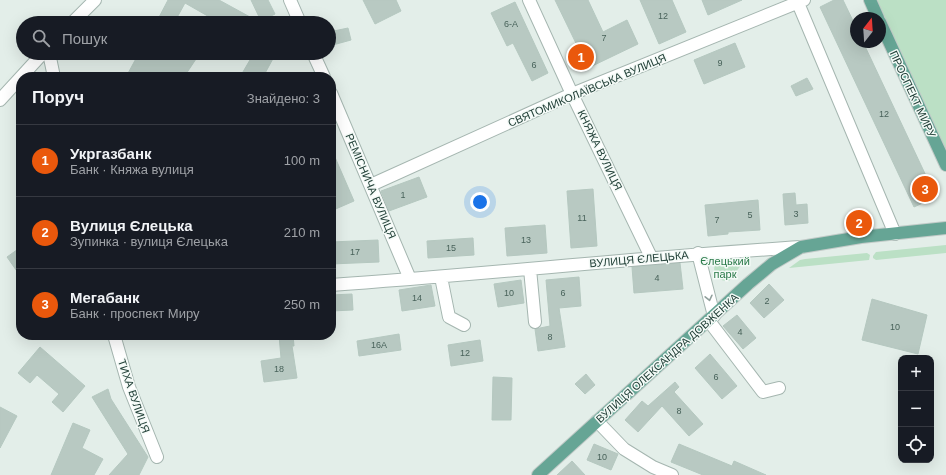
<!DOCTYPE html>
<html lang="uk">
<head>
<meta charset="utf-8">
<style>
	body { margin:0; font-family:Arial,sans-serif; background:#242831; color:#f1f3f6 }
	.controls { position:absolute; right:12px; bottom:12px; display:grid; overflow:hidden; border-radius:8px; box-shadow:0 4px 16px #0002 }
	.controls button { width:36px; height:36px; display:grid; place-items:center; padding:0; border:0; border-bottom:1px solid #363941; background:#171b24; color:#f1f3f6; font:20px sans-serif }
	.compass { position:absolute; left:850px; top:12px; width:36px; height:36px; border-radius:50%; background:#171b24; box-shadow:0 4px 16px #0002; rotate:17deg }
	.you { position:absolute; left:480px; top:202px; width:14px; height:14px; margin:-10px; border:3px solid #fff; border-radius:50%; background:#1a73e8; box-shadow:0 0 0 6px #1a73e833 }
	.badge { display:grid; place-items:center; width:26px; height:26px; border-radius:50%; background:#ea580c; color:#fff; font-size:13px; font-weight:700 }
	.pin { position:absolute; translate:-50% -50%; border:2px solid #fff; box-shadow:0 1px 4px #0006 }
	.list { margin:0; padding:0; list-style:none }
	h2 { display:flex; justify-content:space-between; align-items:center; height:52px; margin:0; padding:0 16px; font-size:17px }
	h2 small { font-size:13px; font-weight:400; color:#9ea1a6 }
	.list li { display:grid; grid-template-columns:26px 1fr auto; gap:12px; align-items:center; box-sizing:border-box; height:72px; padding:0 16px; border-top:1px solid #363941 }
	.list b { display:block; font-size:15px; white-space:nowrap }
	.list p { margin:0; font-size:13px; white-space:nowrap; color:#9ea1a6 }
	.list em { font-size:13px; font-style:normal; color:#9ea1a6 }
	.icon { flex:none; width:22px; height:22px; fill:none; stroke:currentColor; stroke-width:2; stroke-linecap:round; stroke-linejoin:round }
	.map { position:relative; flex:none; width:946px; height:475px; overflow:hidden }
	.search { position:absolute; background:#171b24; box-shadow:0 4px 16px #0002; left:16px; top:16px; width:320px; height:44px; display:flex; align-items:center; gap:10px; box-sizing:border-box; padding:0 14px; border-radius:22px; color:#9ea1a6; font-size:15px }
	.panel { position:absolute; background:#171b24; box-shadow:0 4px 16px #0002; left:16px; top:72px; width:320px; height:268px; border-radius:16px }
	.map>svg:first-child { display:block }
	.green { fill:#bbe0c5 }
	.building { fill:#b8c9c2; stroke:#b5c8c0 }
	.lines { fill:none; stroke-linecap:round; stroke-linejoin:round }
	.minor-casing { stroke:#a5b6b0; stroke-width:14 }
	.major-casing { stroke:#c1cac7; stroke-width:14 }
	.minor { stroke:#fff; stroke-width:12 }
	.major { stroke:#66a595; stroke-width:12 }
	.oneway { stroke:#90a09c }
	.labels { text-anchor:middle; dominant-baseline:central; stroke-width:3; stroke-linejoin:round; paint-order:stroke }
	.number-label { font-size:9px; fill:#48625a }
	.street-label { font-size:11px; fill:#224038; stroke:#f4faf7 }
	.park-label { font-size:11px; fill:#2a7a49; stroke:#f4faf7 }
</style>
</head>
<body>
<div class="map">
<svg width="946" height="475" viewBox="0 0 946 475">
	<rect width="100%" height="100%" fill="#e3eee9"/>
	<path class="green" d="M877,0H946V150Z
		M946,245V253L876,260L873,258V256L876,252Z
		M867,253L870,255L869,260L789,268L800,260L805,259Z
		M748,256L729,281C713,281 711,269 718,257Z"/>
	<path class="building" d="M168,0H219L261,23H220L185,3L174,23H156Z
		M251,0H268L275,14L261,21Z
		M363,0H396L401,11L375,24Z
		M555,0H588L603,32L627,20L638,44L588,68Z
		M640,0H672L686,32L659,44Z
		M702,0H742L708,15Z
		M834,0H843L856,27V42H863L936,197L914,207L820,7Z
		M515,2L548,73L532,81L513,43L507,46L491,13Z
		M348,28L351,40L329,46V32Z
		M735,43L745,67L704,84L694,60Z
		M139,53H200L184,77H126Z
		M254,53H276L263,77H240Z
		M807,78L813,89L796,96L791,86Z
		M331,148L354,201L331,211Z
		M419,177L427,197L389,211L381,191Z
		M593,189L597,246L571,248L567,191Z
		M795,193L796,205L807,204L808,223L785,225L783,194Z
		M758,200L760,230L728,232V234L708,236L705,205Z
		M545,225L547,253L507,256L505,228Z
		M473,238L474,255L428,258L427,241Z
		M378,240L379,262L331,264V242Z
		M21,247V277L7,257Z
		M680,263L683,289L634,293L632,267Z
		M579,277L581,306L559,308L565,347L538,351L535,329L550,326L546,280Z
		M521,280L524,303L498,307L494,284Z
		M769,284L784,300L764,318L750,303Z
		M431,285L435,306L402,311L399,290Z
		M352,294L353,310L331,311V295Z
		M872,299L927,315L918,354L862,340Z
		M737,315L756,338L743,349L723,326Z
		M399,334L401,350L359,356L357,341Z
		M279,335H293L294,346H292L297,378L264,382L261,361L281,358Z
		M480,340L483,361L451,366L448,345Z
		M40,347L85,386L63,412L52,402L59,394L37,375L30,383L18,373Z
		M710,354L737,386L722,399L695,368Z
		M586,374L595,385L585,394L575,384Z
		M493,377L512,378L511,420H492Z
		M675,382L679,387L674,392L703,424L689,436L662,406L638,432L625,420L642,401L648,406Z
		M108,389L111,399L148,457L139,475H109L128,454L92,397Z
		M0,407L17,416L0,448Z
		M73,423L90,430L82,448L103,459L94,475H51Z
		M594,444L618,454L611,470L587,460Z
		M679,444L732,466L734,461L766,475H703L671,462Z
		M572,461L585,475H557Z"/>
	<g class="lines">
		<g class="minor-casing">
			<path id="minor" d="M290,0L300,23
				M529,0L572,94L651,257
				M798,3L895,234
				M72,23L95,0
				M49,53L54,77
				M313,53L324,77
				M21,77L43,53
				M331,93L410,279
				M0,100L21,77
				M371,185L572,94L804,0
				M698,253L714,316
				M530,269L535,322
				M441,277L449,317L464,325
				M331,285C488,274 644,257 801,247
				M709,321L763,392L779,388
				M114,335L129,387L157,457
				M597,421L624,449L653,467L672,475"/>
		</g>
		<g class="major-casing">
			<path id="major" d="M870,0L878,18
				M880,22L946,165
				M538,475L748,284L772,264L801,247L861,237L946,228"/>
		</g>
		<use href="#minor" class="minor"/>
		<use href="#major" class="major"/>
	</g>
	<defs><path id="oneway-chevron" d="M-2-3.5L2.5 0L-2 3.5" fill="none" stroke-width="1.6" stroke-linecap="round" stroke-linejoin="round"/></defs>
	<use class="oneway" href="#oneway-chevron" transform="translate(709 298) rotate(77)"/>
	<g class="labels">
		<g class="number-label">
			<text x="663" y="16">12</text>
			<text x="511" y="24">6-А</text>
			<text x="604" y="38">7</text>
			<text x="720" y="63">9</text>
			<text x="534" y="65">6</text>
			<text x="884" y="114">12</text>
			<text x="403" y="195">1</text>
			<text x="796" y="214">3</text>
			<text x="750" y="215">5</text>
			<text x="582" y="218">11</text>
			<text x="717" y="220">7</text>
			<text x="526" y="240">13</text>
			<text x="451" y="248">15</text>
			<text x="355" y="252">17</text>
			<text x="657" y="278">4</text>
			<text x="509" y="293">10</text>
			<text x="563" y="293">6</text>
			<text x="417" y="298">14</text>
			<text x="767" y="301">2</text>
			<text x="895" y="327">10</text>
			<text x="740" y="332">4</text>
			<text x="550" y="337">8</text>
			<text x="379" y="345">16А</text>
			<text x="465" y="353">12</text>
			<text x="279" y="369">18</text>
			<text x="716" y="377">6</text>
			<text x="679" y="411">8</text>
			<text x="602" y="457">10</text>
		</g>
		<g class="street-label">
			<text transform="translate(587 90) rotate(-23)">СВЯТОМИКОЛАЇВСЬКА ВУЛИЦЯ</text>
			<text transform="translate(913 94) rotate(65)">ПРОСПЕКТ МИРУ</text>
			<text transform="translate(600 150) rotate(64)">КНЯЖА ВУЛИЦЯ</text>
			<text transform="translate(371 186) rotate(67)">РЕМІСНИЧА ВУЛИЦЯ</text>
			<text transform="translate(639 259) rotate(-5)">ВУЛИЦЯ ЄЛЕЦЬКА</text>
			<text transform="translate(667 358) rotate(-42)">ВУЛИЦЯ ОЛЕКСАНДРА ДОВЖЕНКА</text>
			<text transform="translate(134 396) rotate(71)">ТИХА ВУЛИЦЯ</text>
		</g>
		<g class="park-label">
			<text x="725" y="261">Єлецький<tspan x="725" dy="13">парк</tspan></text>
		</g>
	</g>
</svg>
<div class="controls">
<button>+</button>
<button>−</button>
<button><svg class="icon" aria-label="locate" viewBox="0 0 24 24"><circle cx="12" cy="12" r="6"/><path d="M12 2v4M12 18v4M2 12h4M18 12h4"/></svg></button>
</div>
<svg class="compass" viewBox="-18 -18 36 36"><path d="M0-13l5 13h-10z" fill="#e53935"/><path d="M0 13l5-13h-10z" fill="#9ea1a6"/></svg>
<div class="you"></div>
<div class="pin badge" style="left:581px;top:57px">1</div>
<div class="pin badge" style="left:859px;top:223px">2</div>
<div class="pin badge" style="left:925px;top:189px">3</div>
<div class="search"><svg class="icon" aria-label="search" viewBox="0 0 24 24"><circle cx="10" cy="10" r="6"/><path d="M15 15l6 6"/></svg>Пошук</div>
<section class="panel">
<h2>Поруч<small>Знайдено: 3</small></h2>
<ul class="list">
<li><span class="badge">1</span><div><b>Укргазбанк</b><p>Банк · Княжа вулиця</p></div><em>100 m</em></li>
<li><span class="badge">2</span><div><b>Вулиця Єлецька</b><p>Зупинка · вулиця Єлецька</p></div><em>210 m</em></li>
<li><span class="badge">3</span><div><b>Мегабанк</b><p>Банк · проспект Миру</p></div><em>250 m</em></li>
</ul>
</section>
</div>
</body>
</html>
